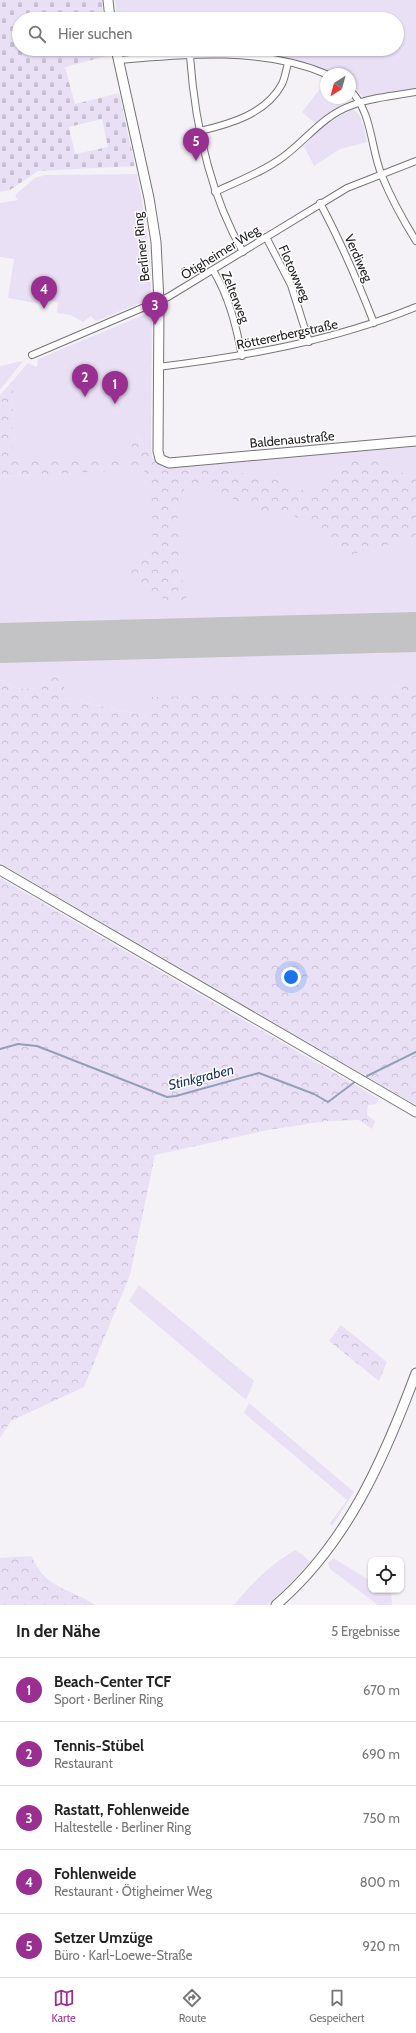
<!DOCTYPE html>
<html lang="de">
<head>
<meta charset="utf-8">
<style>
	body { margin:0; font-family:Cabin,sans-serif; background:#f2f2f2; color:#222 }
	.controls { position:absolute; right:12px; bottom:12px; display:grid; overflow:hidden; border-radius:8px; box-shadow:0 1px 3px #0004 }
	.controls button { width:36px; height:36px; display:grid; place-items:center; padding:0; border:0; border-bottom:1px solid #e0e0e0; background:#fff; color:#222; font:20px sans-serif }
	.compass { position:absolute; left:320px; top:68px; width:36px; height:36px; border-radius:50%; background:#fff; box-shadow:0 1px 3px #0004; rotate:216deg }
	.you { position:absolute; left:291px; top:977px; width:14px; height:14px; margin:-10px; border:3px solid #fff; border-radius:50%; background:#1a73e8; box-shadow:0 0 0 6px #1a73e833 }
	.badge { display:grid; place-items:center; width:26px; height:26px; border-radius:50%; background:#992f91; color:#fff; font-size:13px; font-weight:700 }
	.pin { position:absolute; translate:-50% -33px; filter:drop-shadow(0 1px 2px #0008) }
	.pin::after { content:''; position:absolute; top:21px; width:14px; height:12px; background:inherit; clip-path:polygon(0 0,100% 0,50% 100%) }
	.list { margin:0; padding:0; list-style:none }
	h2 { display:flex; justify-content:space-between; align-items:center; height:52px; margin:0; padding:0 16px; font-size:17px }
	h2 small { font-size:13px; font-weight:400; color:#767676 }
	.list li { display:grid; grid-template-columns:26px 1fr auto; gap:12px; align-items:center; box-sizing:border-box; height:64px; padding:0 16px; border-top:1px solid #e0e0e0 }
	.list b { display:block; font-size:15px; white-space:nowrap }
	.list p { margin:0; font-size:13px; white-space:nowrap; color:#767676 }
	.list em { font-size:13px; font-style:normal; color:#767676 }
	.icon { flex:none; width:22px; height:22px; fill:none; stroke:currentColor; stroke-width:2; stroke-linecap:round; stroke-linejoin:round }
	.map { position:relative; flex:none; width:416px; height:1605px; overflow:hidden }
	.search { position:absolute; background:#fff; box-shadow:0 1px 3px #0004; left:12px; right:12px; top:12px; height:44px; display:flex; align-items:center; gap:10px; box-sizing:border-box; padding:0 14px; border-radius:22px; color:#767676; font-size:15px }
	.sheet { height:372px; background:#fff }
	nav { display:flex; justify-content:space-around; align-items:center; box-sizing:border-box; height:56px; border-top:1px solid #e0e0e0; background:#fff; font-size:11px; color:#767676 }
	nav a { display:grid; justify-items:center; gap:2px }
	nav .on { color:#992f91 }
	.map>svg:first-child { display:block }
	.green { fill:#eae0f5 }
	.forest { fill:url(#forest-crowns) }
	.cemetery { fill:url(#cemetery-stones); fill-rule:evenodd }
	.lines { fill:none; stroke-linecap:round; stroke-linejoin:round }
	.stream { stroke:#92a0b7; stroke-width:2 }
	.runway { stroke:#c3c2c5; stroke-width:40 }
	.street-casing { stroke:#767477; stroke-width:8 }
	.secondary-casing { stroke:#767477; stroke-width:11 }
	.street { stroke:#fff; stroke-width:6 }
	.secondary { stroke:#fff; stroke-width:9 }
	.labels { text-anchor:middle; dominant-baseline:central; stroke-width:3; stroke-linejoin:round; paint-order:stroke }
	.street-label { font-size:13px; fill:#1e1e1f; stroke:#fff }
	.water-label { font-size:14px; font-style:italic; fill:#1b345e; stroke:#fff }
</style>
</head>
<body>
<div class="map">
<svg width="416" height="1605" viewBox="0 0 416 1605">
	<defs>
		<pattern id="forest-crowns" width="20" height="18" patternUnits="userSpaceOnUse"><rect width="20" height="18" fill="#eae0f5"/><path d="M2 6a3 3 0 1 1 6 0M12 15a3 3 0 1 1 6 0" fill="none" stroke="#c8c0d2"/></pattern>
		<pattern id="cemetery-stones" width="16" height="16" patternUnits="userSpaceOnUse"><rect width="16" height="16" fill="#eae0f5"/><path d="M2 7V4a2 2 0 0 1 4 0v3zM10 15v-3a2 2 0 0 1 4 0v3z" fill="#c8c0d2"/></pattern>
	</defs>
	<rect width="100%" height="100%" fill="#f4f2f6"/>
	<path class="green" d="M115,0H416V90L365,99L350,84V74H333L293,60L257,53H123V49H397V19H117Z
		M326,81V98H349V100L328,113L316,124L302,112Z
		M352,109C364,115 364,130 367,142L340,149L314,166L304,146L325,125Z
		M137,174C145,215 151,254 151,296L150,299L96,321L91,316L83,322L71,315L57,313L58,302L47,300L46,305L8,298L14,259L0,257V203L18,200L15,195L35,178L45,175Z
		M148,313L152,317L151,445H144L135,435L132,458H11L13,387L8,386L28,363L37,367L38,359Z
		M23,361L0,390V366Z
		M416,446V681H409L382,692L147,716L64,698L48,676L35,689L16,688L0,680V477L144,468L235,471L224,461Z
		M139,1285L254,1381L246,1400L129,1301Z
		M249,1403L354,1492L332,1526L330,1523L347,1500L244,1413Z
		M295,1550L303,1555L310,1562L280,1594L267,1605H234C252,1583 270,1565 295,1550Z
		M333,1558L371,1581V1590H391L392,1605H378L330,1569L328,1563Z"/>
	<path class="forest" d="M8,386L13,387L12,458H132V435H135L144,445H151L152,458L163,467L224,461C237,473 253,480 270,476L276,480L287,482L307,492H318C332,469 354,450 382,461C387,463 390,468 395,470C401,473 409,474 416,476V546L402,541L349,555L340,549L324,532L283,510L262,512L208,488L186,485L177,504L180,570L187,600L176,604L132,585L129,571C134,567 140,563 144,559C162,539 148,492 144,469L0,477V395Z
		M55,672C64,680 65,686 64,698L147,716L152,697L382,692L409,681H416V1105L0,863V680L16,688L35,689L48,676Z
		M0,878L379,1099L376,1104L368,1105L367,1115L375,1121L372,1129L359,1120L326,1121L268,1130L155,1155L130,1275L84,1387L11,1421L0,1438Z
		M341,1325L387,1362L379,1381L329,1341Z
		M31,1556C35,1562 39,1571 45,1577C59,1590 80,1594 95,1605H0V1558Z"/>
	<path class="cemetery" d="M0,0H102L103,19H19V49H109L111,55L65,67L75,104L119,93L135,166L38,171L10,190L0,192ZM102,119L108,147L75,154L69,127Z"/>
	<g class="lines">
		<path class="stream" d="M0,1049L18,1044L37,1046L167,1097L176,1096L259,1073L314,1094L328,1102L356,1081
			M367,1076L416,1052"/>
		<path class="runway" d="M0,643L416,632"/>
		<g class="street-casing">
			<path id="street" d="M190,56C195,124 209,193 243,252
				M119,60C185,54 264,47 326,74
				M350,90C373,113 370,147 382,176C391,198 403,220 416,241
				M200,131C230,124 266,114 282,84C285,78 286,70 288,63
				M215,192C238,181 263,172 283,157C306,140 323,116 350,106C371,97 395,96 416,92
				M320,203C341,242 358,282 374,323
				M266,237L291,285L309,342
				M213,270C229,297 236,325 242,356
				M32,355L168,297L347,188L416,161
				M158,367C247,356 333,341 416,307"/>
		</g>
		<g class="secondary-casing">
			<path id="secondary" d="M108,0L110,19
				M116,49L149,198L156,242L159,302L158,451L160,459L169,463L416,441
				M0,870L416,1112
				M276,1605C347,1544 384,1459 416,1373"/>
		</g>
		<use href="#street" class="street"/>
		<use href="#secondary" class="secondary"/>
	</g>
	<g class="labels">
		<g class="street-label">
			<text transform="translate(141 247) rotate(-96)">Berliner Ring</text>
			<text transform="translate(220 252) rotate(-32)">Ötigheimer Weg</text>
			<text transform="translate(359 258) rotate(66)">Verdiweg</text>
			<text transform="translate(295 273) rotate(66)">Flotowweg</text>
			<text transform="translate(236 297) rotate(68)">Zelterweg</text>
			<text transform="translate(287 334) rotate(-12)">Röttererbergstraße</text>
			<text transform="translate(292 439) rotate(-5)">Baldenaustraße</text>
		</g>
		<g class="water-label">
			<text transform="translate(201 1077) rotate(-14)">Stinkgraben</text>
		</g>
	</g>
</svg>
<div class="controls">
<button><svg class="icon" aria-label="locate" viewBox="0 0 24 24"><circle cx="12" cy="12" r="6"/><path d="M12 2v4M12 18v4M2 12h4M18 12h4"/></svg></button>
</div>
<svg class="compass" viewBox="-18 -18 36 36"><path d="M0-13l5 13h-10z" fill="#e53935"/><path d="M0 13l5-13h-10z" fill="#767676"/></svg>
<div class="you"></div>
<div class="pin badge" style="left:115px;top:404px">1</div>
<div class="pin badge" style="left:85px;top:397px">2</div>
<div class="pin badge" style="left:155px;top:325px">3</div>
<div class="pin badge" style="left:44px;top:309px">4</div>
<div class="pin badge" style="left:196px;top:161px">5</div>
<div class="search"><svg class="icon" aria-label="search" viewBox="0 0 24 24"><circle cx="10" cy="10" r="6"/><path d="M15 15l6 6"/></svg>Hier suchen</div>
</div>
<section class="sheet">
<h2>In der Nähe<small>5 Ergebnisse</small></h2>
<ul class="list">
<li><span class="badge">1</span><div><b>Beach-Center TCF</b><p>Sport · Berliner Ring</p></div><em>670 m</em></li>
<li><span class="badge">2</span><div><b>Tennis-Stübel</b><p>Restaurant</p></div><em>690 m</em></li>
<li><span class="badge">3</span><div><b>Rastatt, Fohlenweide</b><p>Haltestelle · Berliner Ring</p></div><em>750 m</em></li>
<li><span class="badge">4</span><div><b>Fohlenweide</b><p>Restaurant · Ötigheimer Weg</p></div><em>800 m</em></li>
<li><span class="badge">5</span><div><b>Setzer Umzüge</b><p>Büro · Karl-Loewe-Straße</p></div><em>920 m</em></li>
</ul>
</section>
<nav>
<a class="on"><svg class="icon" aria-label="map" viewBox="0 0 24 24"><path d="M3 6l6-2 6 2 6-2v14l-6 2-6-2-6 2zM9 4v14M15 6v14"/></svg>Karte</a>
<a><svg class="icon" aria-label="directions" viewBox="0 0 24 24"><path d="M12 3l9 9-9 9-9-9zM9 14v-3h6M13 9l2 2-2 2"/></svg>Route</a>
<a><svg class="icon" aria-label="saved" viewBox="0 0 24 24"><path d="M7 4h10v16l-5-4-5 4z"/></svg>Gespeichert</a>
</nav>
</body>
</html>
